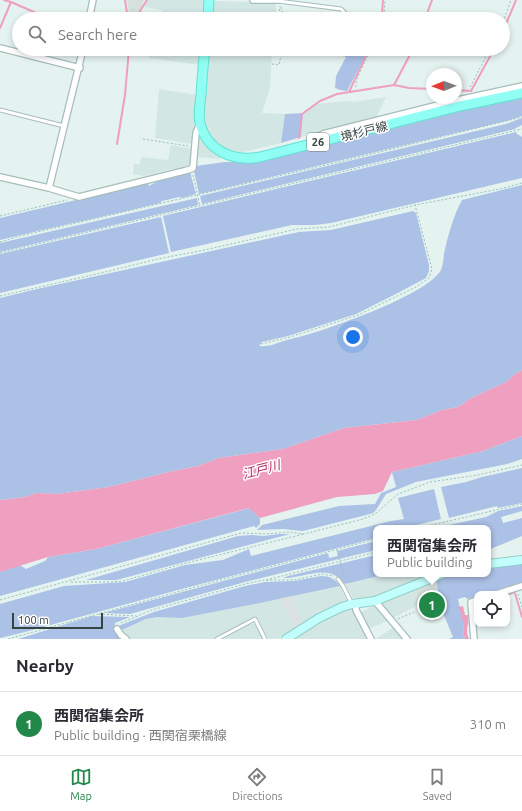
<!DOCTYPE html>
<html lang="en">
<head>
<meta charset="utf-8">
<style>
	body { margin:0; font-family:Ubuntu,"Noto Sans JP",sans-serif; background:#f2f2f3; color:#2b2b33 }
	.controls { position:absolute; right:12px; bottom:12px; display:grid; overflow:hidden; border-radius:8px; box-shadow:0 2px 6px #0003 }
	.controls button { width:36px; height:36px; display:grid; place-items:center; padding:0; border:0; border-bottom:1px solid #e1e1e2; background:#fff; color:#2b2b33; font:20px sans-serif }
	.compass { position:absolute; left:426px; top:68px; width:36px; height:36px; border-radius:50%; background:#fff; box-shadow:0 2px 6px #0003; rotate:269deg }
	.scale { position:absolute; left:12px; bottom:10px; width:91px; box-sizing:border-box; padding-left:4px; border:2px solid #344441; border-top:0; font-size:11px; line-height:14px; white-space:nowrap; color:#344441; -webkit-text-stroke:3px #fff; paint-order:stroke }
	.you { position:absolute; left:353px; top:337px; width:14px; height:14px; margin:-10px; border:3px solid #fff; border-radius:50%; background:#1a73e8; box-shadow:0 0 0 6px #1a73e833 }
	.badge { display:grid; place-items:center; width:26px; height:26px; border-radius:50%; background:#218849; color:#fff; font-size:13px; font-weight:700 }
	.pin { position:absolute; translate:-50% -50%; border:2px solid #fff; box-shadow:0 1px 4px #0006 }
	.popup { position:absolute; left:373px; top:525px; width:118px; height:52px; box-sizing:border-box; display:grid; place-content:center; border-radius:8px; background:#fff; filter:drop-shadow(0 1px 3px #0005); font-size:13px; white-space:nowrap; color:#7c7c81 }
	.popup b { font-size:15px; color:#2b2b33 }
	.popup::after { content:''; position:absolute; left:50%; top:100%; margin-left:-8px; border:8px solid transparent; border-top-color:#fff }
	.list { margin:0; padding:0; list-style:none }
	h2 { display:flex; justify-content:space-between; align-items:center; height:52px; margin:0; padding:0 16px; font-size:17px }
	h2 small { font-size:13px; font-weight:400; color:#7c7c81 }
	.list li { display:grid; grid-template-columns:26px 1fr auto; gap:12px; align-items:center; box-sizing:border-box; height:64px; padding:0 16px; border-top:1px solid #e1e1e2 }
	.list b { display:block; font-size:15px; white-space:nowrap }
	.list p { margin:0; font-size:13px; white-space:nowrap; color:#7c7c81 }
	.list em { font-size:13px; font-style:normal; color:#7c7c81 }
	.icon { flex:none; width:22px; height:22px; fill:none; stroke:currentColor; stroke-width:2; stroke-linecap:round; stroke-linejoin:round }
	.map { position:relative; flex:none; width:522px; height:639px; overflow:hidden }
	.search { position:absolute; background:#fff; box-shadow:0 2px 6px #0003; left:12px; right:12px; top:12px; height:44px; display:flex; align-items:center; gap:10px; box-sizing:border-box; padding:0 14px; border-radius:22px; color:#7c7c81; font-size:15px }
	.sheet { height:116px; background:#fff }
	nav { display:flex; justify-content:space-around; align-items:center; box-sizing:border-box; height:56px; border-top:1px solid #e1e1e2; background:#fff; font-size:11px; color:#7c7c81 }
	nav a { display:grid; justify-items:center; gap:2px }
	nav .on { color:#218849 }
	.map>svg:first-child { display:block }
	.residential { fill:#d2e6e3 }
	.industrial { fill:#d6e1de }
	.green { fill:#acc1e6 }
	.parking { fill:#dce2e1 }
	.water { fill:#ef9fbf }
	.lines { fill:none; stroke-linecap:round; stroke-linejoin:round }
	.stream { stroke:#ef9fbf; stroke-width:2 }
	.service-casing { stroke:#a6bdba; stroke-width:5 }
	.minor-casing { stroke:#a6bdba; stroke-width:8 }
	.secondary-casing { stroke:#91cfcb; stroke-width:10 }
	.primary-casing { stroke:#61e2d5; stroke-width:11 }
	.path { stroke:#98bfb9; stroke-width:1; stroke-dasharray:2 2; stroke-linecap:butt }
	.service { stroke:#fff; stroke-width:3 }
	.minor { stroke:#fff; stroke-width:5.5 }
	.secondary { stroke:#c1fefc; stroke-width:8 }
	.primary { stroke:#91fef4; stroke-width:9 }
	.labels { text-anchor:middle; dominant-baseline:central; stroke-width:3; stroke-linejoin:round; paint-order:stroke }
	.shield { fill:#fff; stroke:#717c7a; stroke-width:1 }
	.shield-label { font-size:11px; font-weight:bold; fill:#344441 }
	.street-label { font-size:12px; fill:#344441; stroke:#fff }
	.water-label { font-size:13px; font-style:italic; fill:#ae2e5f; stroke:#fff }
</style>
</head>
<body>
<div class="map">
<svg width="522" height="639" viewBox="0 0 522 639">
	<rect width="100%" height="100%" fill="#e4f2f0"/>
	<path class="residential" d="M148,0H205L203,19H161L162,10L144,7Z
		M213,1L276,3V19H211Z
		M150,49H201L200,65L149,58Z
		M208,49L272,50L270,88L262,113L285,114L281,143L239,153L226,149L214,140L207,127L204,114V101Z
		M159,89L197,95L192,144L155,138Z
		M386,97L376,118L314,136L313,134L301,137L303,113L317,104L346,101L354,102Z
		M201,135L212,151L220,156V159L197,157L199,136Z
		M171,145L192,149L191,163L186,168L171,169L144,176L133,174L134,164H140L141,157L168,160Z
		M387,574H433L371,599L360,601L353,598L345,584Z
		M340,586L347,601L303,624L278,639H268L256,616L213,639H130L124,635L119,629H124L146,619L157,617L182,618L250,605Z
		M415,589L420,604L393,618L380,604Z
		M376,605L389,620L368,629L359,613Z
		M354,607L369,639H292L335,613Z
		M250,624H255L257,627L264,639H221Z
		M395,627L403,639H375Z"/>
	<path class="industrial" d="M127,0H144L142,3L144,4L133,19H130Z
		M437,580L438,601L420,604L415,589Z"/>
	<path class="green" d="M339,49H366L364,59L347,91L340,90L335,88L336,76L346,57L340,55Z
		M522,96V116L510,120L199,194L194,171L196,170V166L225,162H248Z
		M303,113L301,137L281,143L285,114Z
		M522,118V125L516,128L515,129L202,204L200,196L506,124Z
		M516,132L517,134L522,137V178L331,223L315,225H292L171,252L163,216Z
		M190,172L196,194L182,198L179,197L162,201L160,203C107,216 53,227 0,240V218L148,183L149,186L161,179Z
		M522,185V370L514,375L506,382L471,398L458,407L442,410L417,420L344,428L283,449L219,458L198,466L169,472L109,487L57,494L37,493L25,497L2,500L0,499V298L37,289L285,235L299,232L331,230L413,211L416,213L429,265V271L426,278L392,296L356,314L288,336L262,342L259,346C270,348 280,341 291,339C320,333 428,295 441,270C444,263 443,256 445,249C449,232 454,215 462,200Z
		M197,198L198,205L0,252V243Z
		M161,217L169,253L0,293V254Z
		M522,436V459L507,464L416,482L386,494L376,510L373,513L366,515L303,531L283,529L257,530L262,525L339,506L375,504L381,493L396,487L392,472L483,451Z
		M522,468V503L498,508L497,506L449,518L441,487L466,482L482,477Z
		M434,489L441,519L404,528H376V538L178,590L25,632L0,638V604L64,586L125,582L185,565L223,560L249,549L251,556L391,521L404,519L398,498Z
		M522,506V511L501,517L503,523L522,518V536L488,550V528H435L486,517L498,511Z
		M250,508L260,518V524L256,528L254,526L0,596V572L20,565L26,569L45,561L48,557L96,549Z
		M280,534H290L124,578L116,580H86L238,536L252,535L264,536Z
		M376,541V550L245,582L130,614L104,613L328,553L329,558L338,556L337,551Z
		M376,555V574H387L345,584C328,562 307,578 283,578L288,576Z
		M522,563V582L484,594H477V596L467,599L465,597L458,599L464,626L463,631L465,639H449L453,637L438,601L437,580L452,574H488V568Z
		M321,576C330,576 335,579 340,586L250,605L182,618L157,617L146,619L124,629H119V626L123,624L154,612L245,586L265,582L294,581Z
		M92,616L130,617L115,623L114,632L122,639H18Z"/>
	<path class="parking" d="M291,596L303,624L295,629L281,599Z"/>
	<path class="water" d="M522,370V436L483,451L392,472L383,491L375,494L337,497L260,518L249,508L96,549L48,557L0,572V499L2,500L25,497L37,493L57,494L109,487L169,472L198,466L219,458L283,449L344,428L417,420L442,410L458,407L471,398L506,382L514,375Z
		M463,606L465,615H468C470,626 464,628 469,639H465L463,631L464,626L459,607Z"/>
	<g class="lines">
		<path class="stream" d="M4,0L11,2
			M125,0L128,19
			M135,19L147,0
			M380,19L382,15L383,0
			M425,19L432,0
			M0,28L11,2L50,19
			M503,31L516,0
			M394,85L409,88L432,89
			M456,90L471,91L494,49
			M349,92L365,58L368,49
			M299,138L302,114L320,101L337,94L394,85L413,49
			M117,144L125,95L129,49
			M515,593L522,617
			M507,595L515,592
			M476,604H477"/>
		<g class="service-casing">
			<path id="service" d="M278,1L341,9L347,15V19
				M0,110L64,126
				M338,579L343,586L352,604
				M217,639L255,619L265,639"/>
		</g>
		<g class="minor-casing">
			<path id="minor" d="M253,0H278
				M89,19L93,0
				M0,48L80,68
				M312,144L315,138L323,134L458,100L522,86
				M0,177L49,188L79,197L184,171L191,169L193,168L196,133L200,123
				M49,188L83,49
				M496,594L522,586
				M375,601L407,639
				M356,603V610L371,639
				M117,629L121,635L126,639
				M474,639L471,602L477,600"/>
		</g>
		<g class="secondary-casing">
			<path id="secondary" d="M488,564L522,560
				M286,639L319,618L342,607L352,604L375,601L442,574"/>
		</g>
		<g class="primary-casing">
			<path id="primary" d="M208,19L209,0
				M205,49C203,64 202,80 201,95C200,104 198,114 200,123C207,151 233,162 260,157L460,106L522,93"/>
		</g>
		<path class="path" d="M281,7L282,10L283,19
			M279,19L280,6
			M382,19L384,15L385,0
			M503,22L511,0
			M272,64L279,65L282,49
			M356,87C354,79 368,58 371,49
			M470,87L490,49
			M143,139L188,146
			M193,175L200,206
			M0,216L67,200
			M0,242L20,236L343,161L522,117
			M0,253L522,129
			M0,296L101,273L162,258L200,251L297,229L329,227L415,205
			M261,344L290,337L358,315L416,287L429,278L432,269L415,205L500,189L522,183
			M419,528L522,504
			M337,550L344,578
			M266,580L376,552
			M71,582H111L123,581L182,564L304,534
			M518,594L522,607
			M0,600L241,533L267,534L289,532L304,534L363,519L375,514L398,494L430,482L478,475L522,465
			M99,614L136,616
			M398,619L414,612
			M121,623L152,610L245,584L264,580H294L322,574L334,576
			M8,639L217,581L376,539"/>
		<use href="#service" class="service"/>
		<use href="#minor" class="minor"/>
		<use href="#secondary" class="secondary"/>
		<use href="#primary" class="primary"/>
	</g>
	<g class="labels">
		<rect class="shield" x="307" y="133" width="22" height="18" rx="3"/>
		<g class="shield-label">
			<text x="318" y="142">26</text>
		</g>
		<g class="street-label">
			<text transform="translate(364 131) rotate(-14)">境杉戸線</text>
		</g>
		<g class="water-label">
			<text transform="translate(261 469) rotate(-15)">江戸川</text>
		</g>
	</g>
</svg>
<div class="controls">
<button><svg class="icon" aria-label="locate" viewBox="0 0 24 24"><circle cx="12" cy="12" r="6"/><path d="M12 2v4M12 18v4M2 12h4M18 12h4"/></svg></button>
</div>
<svg class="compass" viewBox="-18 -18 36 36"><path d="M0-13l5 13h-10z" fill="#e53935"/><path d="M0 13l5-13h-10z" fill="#7c7c81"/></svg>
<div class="scale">100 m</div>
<div class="you"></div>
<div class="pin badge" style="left:432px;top:605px">1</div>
<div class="popup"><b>西関宿集会所</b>Public building</div>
<div class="search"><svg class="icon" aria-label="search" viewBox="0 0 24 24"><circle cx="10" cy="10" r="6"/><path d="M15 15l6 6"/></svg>Search here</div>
</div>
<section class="sheet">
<h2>Nearby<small></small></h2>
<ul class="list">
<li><span class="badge">1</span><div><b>西関宿集会所</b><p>Public building · 西関宿栗橋線</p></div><em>310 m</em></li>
</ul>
</section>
<nav>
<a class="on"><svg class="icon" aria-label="map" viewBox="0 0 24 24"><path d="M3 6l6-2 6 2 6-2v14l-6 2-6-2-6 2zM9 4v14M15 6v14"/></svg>Map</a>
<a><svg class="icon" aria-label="directions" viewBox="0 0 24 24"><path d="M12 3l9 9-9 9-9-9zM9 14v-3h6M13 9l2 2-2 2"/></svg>Directions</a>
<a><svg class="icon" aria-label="saved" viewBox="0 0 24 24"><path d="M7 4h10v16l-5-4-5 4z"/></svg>Saved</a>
</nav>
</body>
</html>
